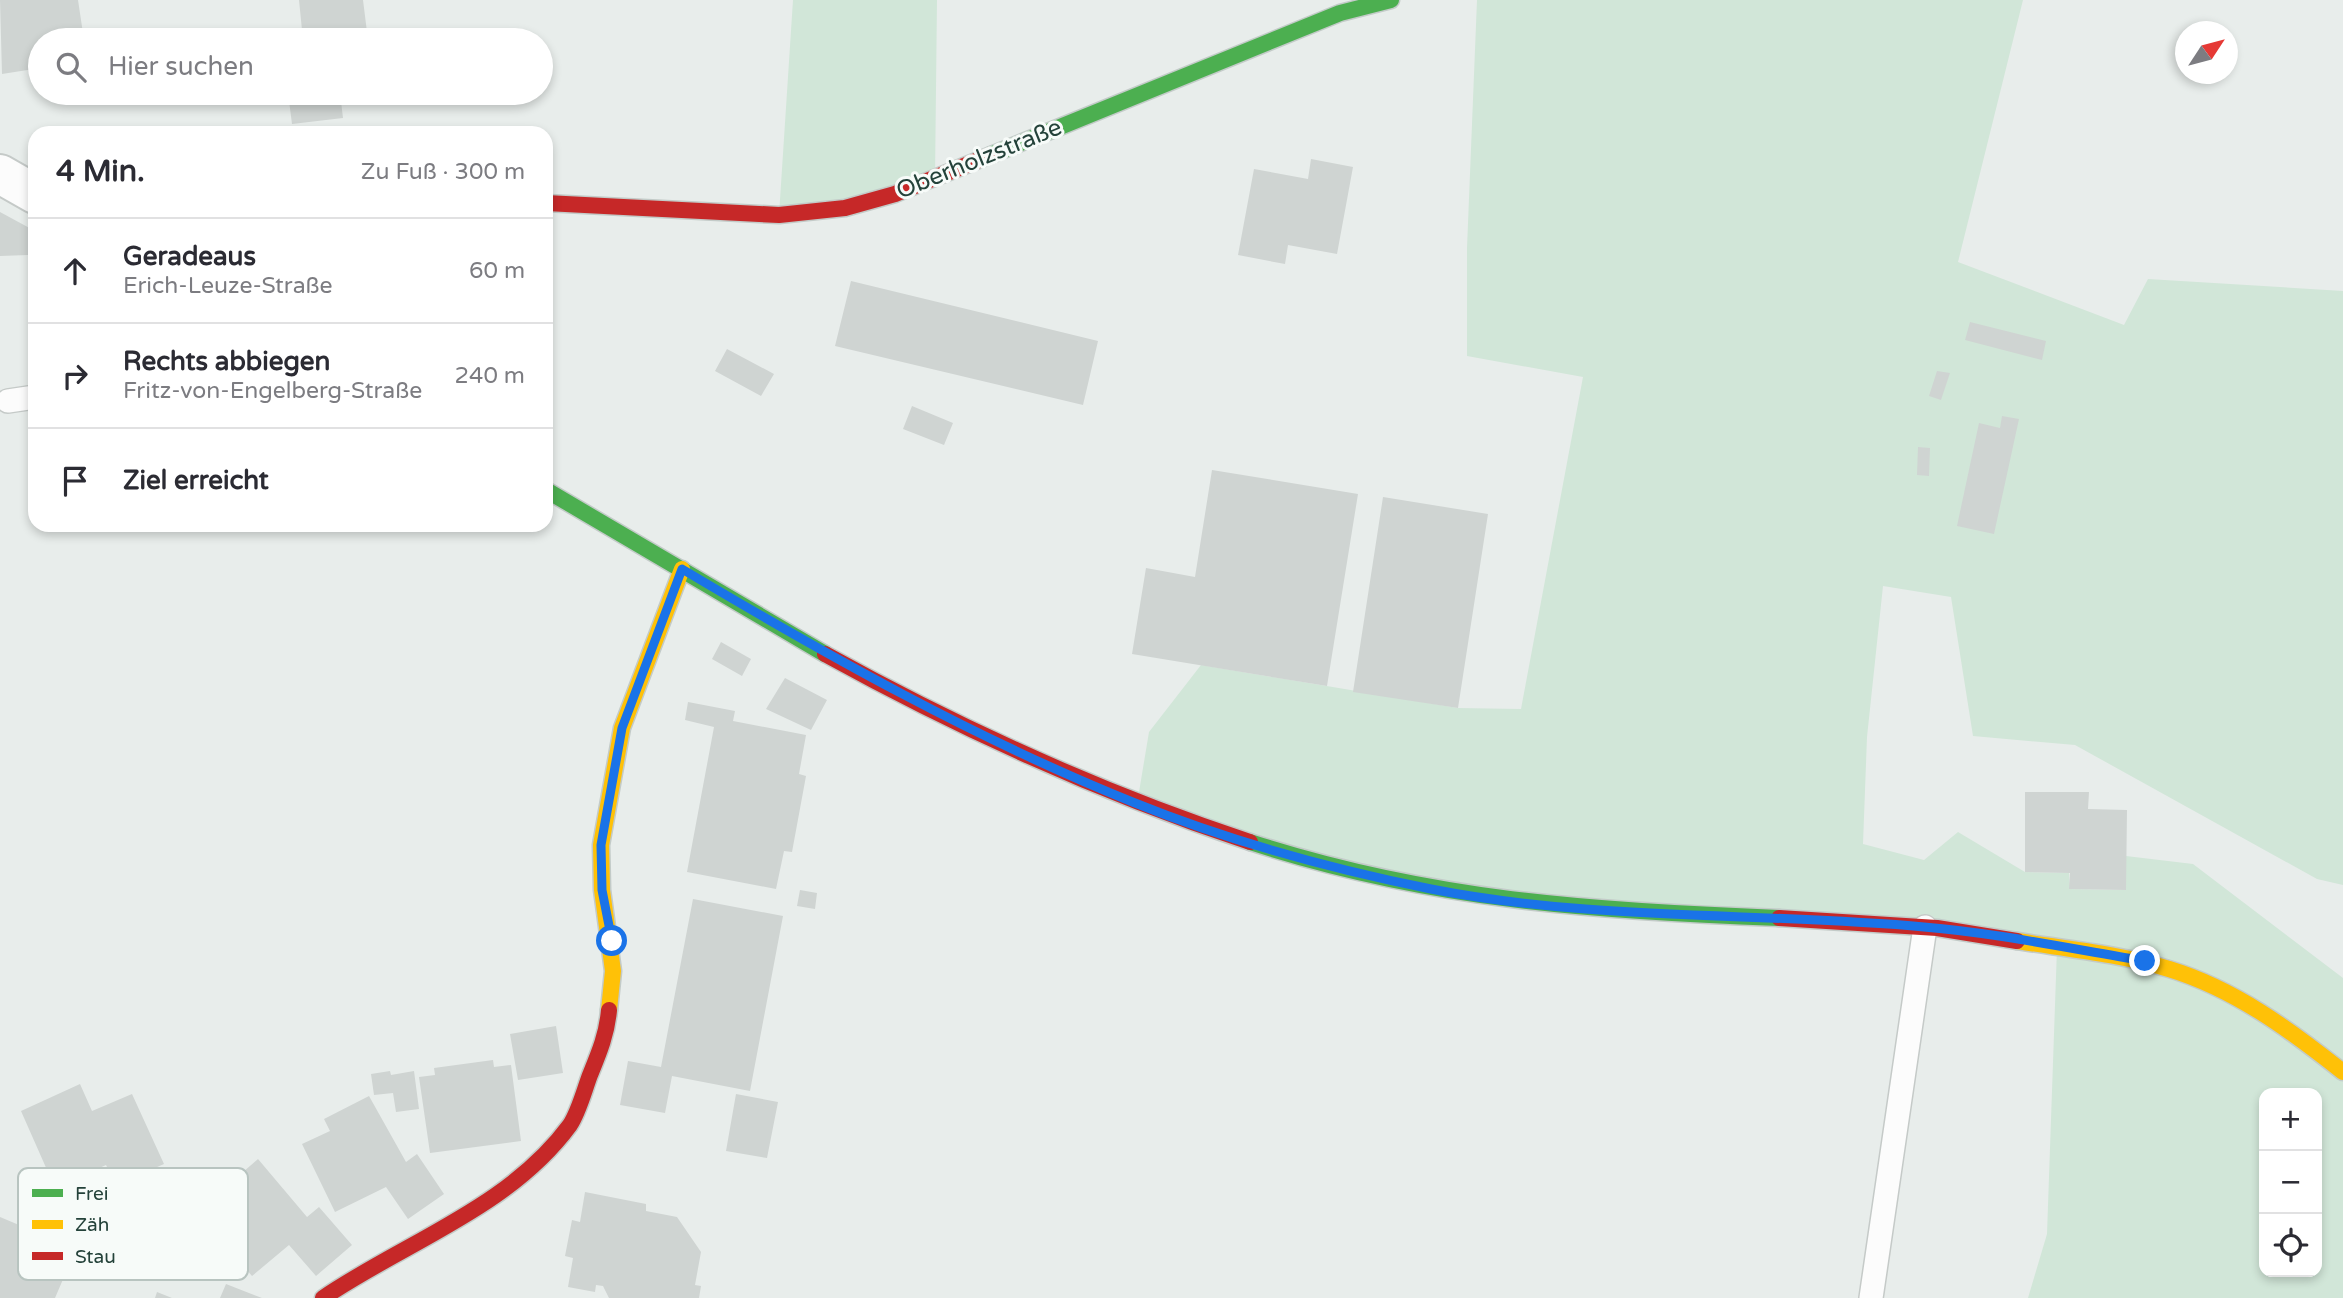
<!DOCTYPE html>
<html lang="de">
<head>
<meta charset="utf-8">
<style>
	body { margin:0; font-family:"Varela Round",sans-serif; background:#f2f2f3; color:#2b2b33 }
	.controls { position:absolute; right:21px; bottom:21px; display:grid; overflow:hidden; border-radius:14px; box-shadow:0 4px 10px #0003 }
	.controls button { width:63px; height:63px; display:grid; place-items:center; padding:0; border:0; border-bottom:2px solid #e1e1e2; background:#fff; color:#2b2b33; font:35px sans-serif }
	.compass { position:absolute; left:2175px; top:21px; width:63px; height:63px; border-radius:50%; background:#fff; box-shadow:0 4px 10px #0003; rotate:54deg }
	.stop { position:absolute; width:21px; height:21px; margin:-16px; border:5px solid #1a73e8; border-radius:50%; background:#fff }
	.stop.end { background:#1a73e8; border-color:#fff; box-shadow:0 2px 7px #0008 }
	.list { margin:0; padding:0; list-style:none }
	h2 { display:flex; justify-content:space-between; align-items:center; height:91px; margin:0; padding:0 28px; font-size:30px }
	h2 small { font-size:23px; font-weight:400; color:#7c7c81 }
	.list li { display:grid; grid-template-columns:46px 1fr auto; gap:21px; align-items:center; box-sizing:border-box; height:105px; padding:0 28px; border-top:2px solid #e1e1e2 }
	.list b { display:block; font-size:26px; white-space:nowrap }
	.list p { margin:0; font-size:23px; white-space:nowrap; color:#7c7c81 }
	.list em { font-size:23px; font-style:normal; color:#7c7c81 }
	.icon { flex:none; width:38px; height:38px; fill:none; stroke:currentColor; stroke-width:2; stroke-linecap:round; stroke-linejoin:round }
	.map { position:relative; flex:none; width:2343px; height:1298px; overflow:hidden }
	.search { position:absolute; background:#fff; box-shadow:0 4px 10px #0003; left:28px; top:28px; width:525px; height:77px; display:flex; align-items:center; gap:18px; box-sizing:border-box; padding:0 24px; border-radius:38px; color:#7c7c81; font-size:26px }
	.panel { position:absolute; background:#fff; box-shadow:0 4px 10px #0003; left:28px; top:126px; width:525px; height:406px; border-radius:21px }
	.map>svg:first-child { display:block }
	.green { fill:#d1e6d8; fill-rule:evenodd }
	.building { fill:#cfd4d2 }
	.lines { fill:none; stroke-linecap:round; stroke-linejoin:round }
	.lane-casing { stroke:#c5cac8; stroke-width:26 }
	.street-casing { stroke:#c5cac8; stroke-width:42 }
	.fast-casing { stroke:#c3cbc8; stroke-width:19 }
	.slow-casing { stroke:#c3cbc8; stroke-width:19 }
	.jam-casing { stroke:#c3cbc8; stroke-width:19 }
	.lane { stroke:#fcfcfc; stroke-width:23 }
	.street { stroke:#fcfcfc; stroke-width:38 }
	.fast { stroke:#4caf50; stroke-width:16 }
	.slow { stroke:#ffc107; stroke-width:16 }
	.jam { stroke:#c62828; stroke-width:16 }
	.route { stroke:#1a73e8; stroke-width:9 }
	.labels { text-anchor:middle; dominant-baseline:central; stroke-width:6; stroke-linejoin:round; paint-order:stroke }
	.street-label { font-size:24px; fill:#24423a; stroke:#f7fbf9 }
	.key { fill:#f7fbf9; stroke:#b8c4c0; stroke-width:2 }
	.key-label { font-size:19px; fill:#24423a }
</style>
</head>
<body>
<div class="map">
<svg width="2343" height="1298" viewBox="0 0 2343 1298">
	<rect width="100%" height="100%" fill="#e8edeb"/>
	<path class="green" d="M793,0H937L935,178L779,215Z
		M1477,0H2023L1958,262L2124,325L2148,279L2343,291V885L2317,879L2075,745L1973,736L1951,597L1883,586L1867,737L1863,844L1924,860L1958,832L2025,872L2069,873L2070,889L2126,890V856L2193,864L2343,978V1298H2028L2047,1234L2057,948L1432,889L1137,804L1149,732L1201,665L1458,708L1521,709L1583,377L1467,356V248ZM2264,1093H2317V1272H2264Z"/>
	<path class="building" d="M0,0H78L84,40H40V68L2,74Z
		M299,0H363L368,40H303Z
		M288,93H340L343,118L292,124Z
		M1311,159L1353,167L1337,254L1288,245L1285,264L1238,255L1254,169L1308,179Z
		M0,212L35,231V241L28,255L0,256Z
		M851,281L1098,341L1083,405L835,346Z
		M1970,322L2046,341L2042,360L1965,340Z
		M727,349L774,374L761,396L715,371Z
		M1937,371L1950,373L1941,400L1929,396Z
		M912,406L953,423L944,445L903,429Z
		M2002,416L2019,419L1994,534L1957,526L1979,423L2000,428Z
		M1918,447L1930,448L1929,476L1917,475Z
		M1212,470L1358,494L1327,686L1132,654L1146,568L1195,577Z
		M1383,497L1488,514L1458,708L1353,692Z
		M721,642L751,659L742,676L712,659Z
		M785,678L827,700L811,730L766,709Z
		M688,702L735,711L733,721L806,735L799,774L806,776L792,852L784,851L776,889L687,872L714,727L685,720Z
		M2025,792H2089L2088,809L2127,810L2126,890L2069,889L2070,873L2025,872Z
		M800,890L817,893L815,909L797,906Z
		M693,899L783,916L750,1091L672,1076L665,1113L620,1105L628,1061L661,1067Z
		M556,1026L563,1073L518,1080L510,1034Z
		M493,1060L494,1067L511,1065L521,1141L430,1153L419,1077L435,1075L434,1068Z
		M390,1071L391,1075L414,1071L419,1109L396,1112L393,1093L374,1095L371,1074Z
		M80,1084L92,1111L132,1094L164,1164L116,1185L106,1165L55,1188L21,1111Z
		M736,1094L778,1102L767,1158L726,1151Z
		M369,1096L406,1162L417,1154L444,1194L408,1219L386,1187L335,1212L302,1144L330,1131L324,1119Z
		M258,1159L307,1217L319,1207L352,1245L316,1276L289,1245L252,1276L197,1212Z
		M585,1192L646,1204V1211L677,1217L701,1252L695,1285L701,1286L699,1298H609L603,1286L596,1285L595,1292L568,1287L573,1258L565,1256L572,1220L580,1222Z
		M0,1217L76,1249L55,1298H0Z
		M226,1284L262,1298H220Z
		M157,1292L172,1298H155Z"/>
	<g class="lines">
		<g class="lane-casing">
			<path id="lane" d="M8,401L35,397
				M1871,1298L1925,927"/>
		</g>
		<g class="street-casing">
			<path id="street" d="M0,174L35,194"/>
		</g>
		<g class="fast-casing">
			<path id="fast" d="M991,155L1340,13L1391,0
				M546,490L825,654
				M1250,842C1429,900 1592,911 1779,918"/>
		</g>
		<g class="slow-casing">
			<path id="slow" d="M2017,941C2068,949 2120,954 2169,969C2235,989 2290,1030 2343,1072
				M609,1010L613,971L602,890L601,845L622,728L682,569"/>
		</g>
		<g class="jam-casing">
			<path id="jam" d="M546,203L779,215L845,208L895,194L991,155
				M825,654C961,729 1101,793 1250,842
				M1779,918L1937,928L2017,941
				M323,1298C405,1242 509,1208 570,1125C579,1111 584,1091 590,1075C599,1053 607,1034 609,1010"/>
		</g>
		<use href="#lane" class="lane"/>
		<use href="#street" class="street"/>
		<use href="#fast" class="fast"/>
		<use href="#slow" class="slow"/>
		<use href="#jam" class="jam"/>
	</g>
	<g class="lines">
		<path class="route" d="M612,941L602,890L601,845L622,728L682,569C828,656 976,739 1135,803C1229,841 1332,869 1431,889C1593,921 1760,912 1924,927C1997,933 2072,949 2145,961"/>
	</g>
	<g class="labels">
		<g class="street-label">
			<text transform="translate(979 159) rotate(-22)">Oberholzstraße</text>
		</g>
	</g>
	<rect x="18" y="1168" width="230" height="112" rx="10" class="key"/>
	<rect x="32" y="1189" width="31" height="8" fill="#4caf50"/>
	<rect x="32" y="1220" width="31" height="9" fill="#ffc107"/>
	<rect x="32" y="1252" width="31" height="8" fill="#c62828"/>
	<g class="key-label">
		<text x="75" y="1200">Frei</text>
		<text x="75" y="1231">Zäh</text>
		<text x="75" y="1263">Stau</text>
	</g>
</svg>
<div class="controls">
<button>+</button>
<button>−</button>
<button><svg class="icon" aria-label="locate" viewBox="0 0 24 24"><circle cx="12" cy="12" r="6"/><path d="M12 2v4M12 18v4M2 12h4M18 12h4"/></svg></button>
</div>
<svg class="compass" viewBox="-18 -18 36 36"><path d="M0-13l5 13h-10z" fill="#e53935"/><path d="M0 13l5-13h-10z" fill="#7c7c81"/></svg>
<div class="stop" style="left:612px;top:941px"></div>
<div class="stop end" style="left:2145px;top:961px"></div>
<div class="search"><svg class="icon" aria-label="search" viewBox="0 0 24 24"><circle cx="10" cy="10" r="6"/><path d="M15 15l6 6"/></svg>Hier suchen</div>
<section class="panel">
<h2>4 Min.<small>Zu Fuß · 300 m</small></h2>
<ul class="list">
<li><svg class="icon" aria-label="ahead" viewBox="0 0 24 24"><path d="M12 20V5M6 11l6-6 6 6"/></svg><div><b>Geradeaus</b><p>Erich-Leuze-Straße</p></div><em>60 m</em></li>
<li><svg class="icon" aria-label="right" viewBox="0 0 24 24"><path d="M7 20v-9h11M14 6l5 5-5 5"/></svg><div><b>Rechts abbiegen</b><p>Fritz-von-Engelberg-Straße</p></div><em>240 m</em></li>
<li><svg class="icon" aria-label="arrive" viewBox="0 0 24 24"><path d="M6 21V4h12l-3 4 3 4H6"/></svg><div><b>Ziel erreicht</b></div></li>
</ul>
</section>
</div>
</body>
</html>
